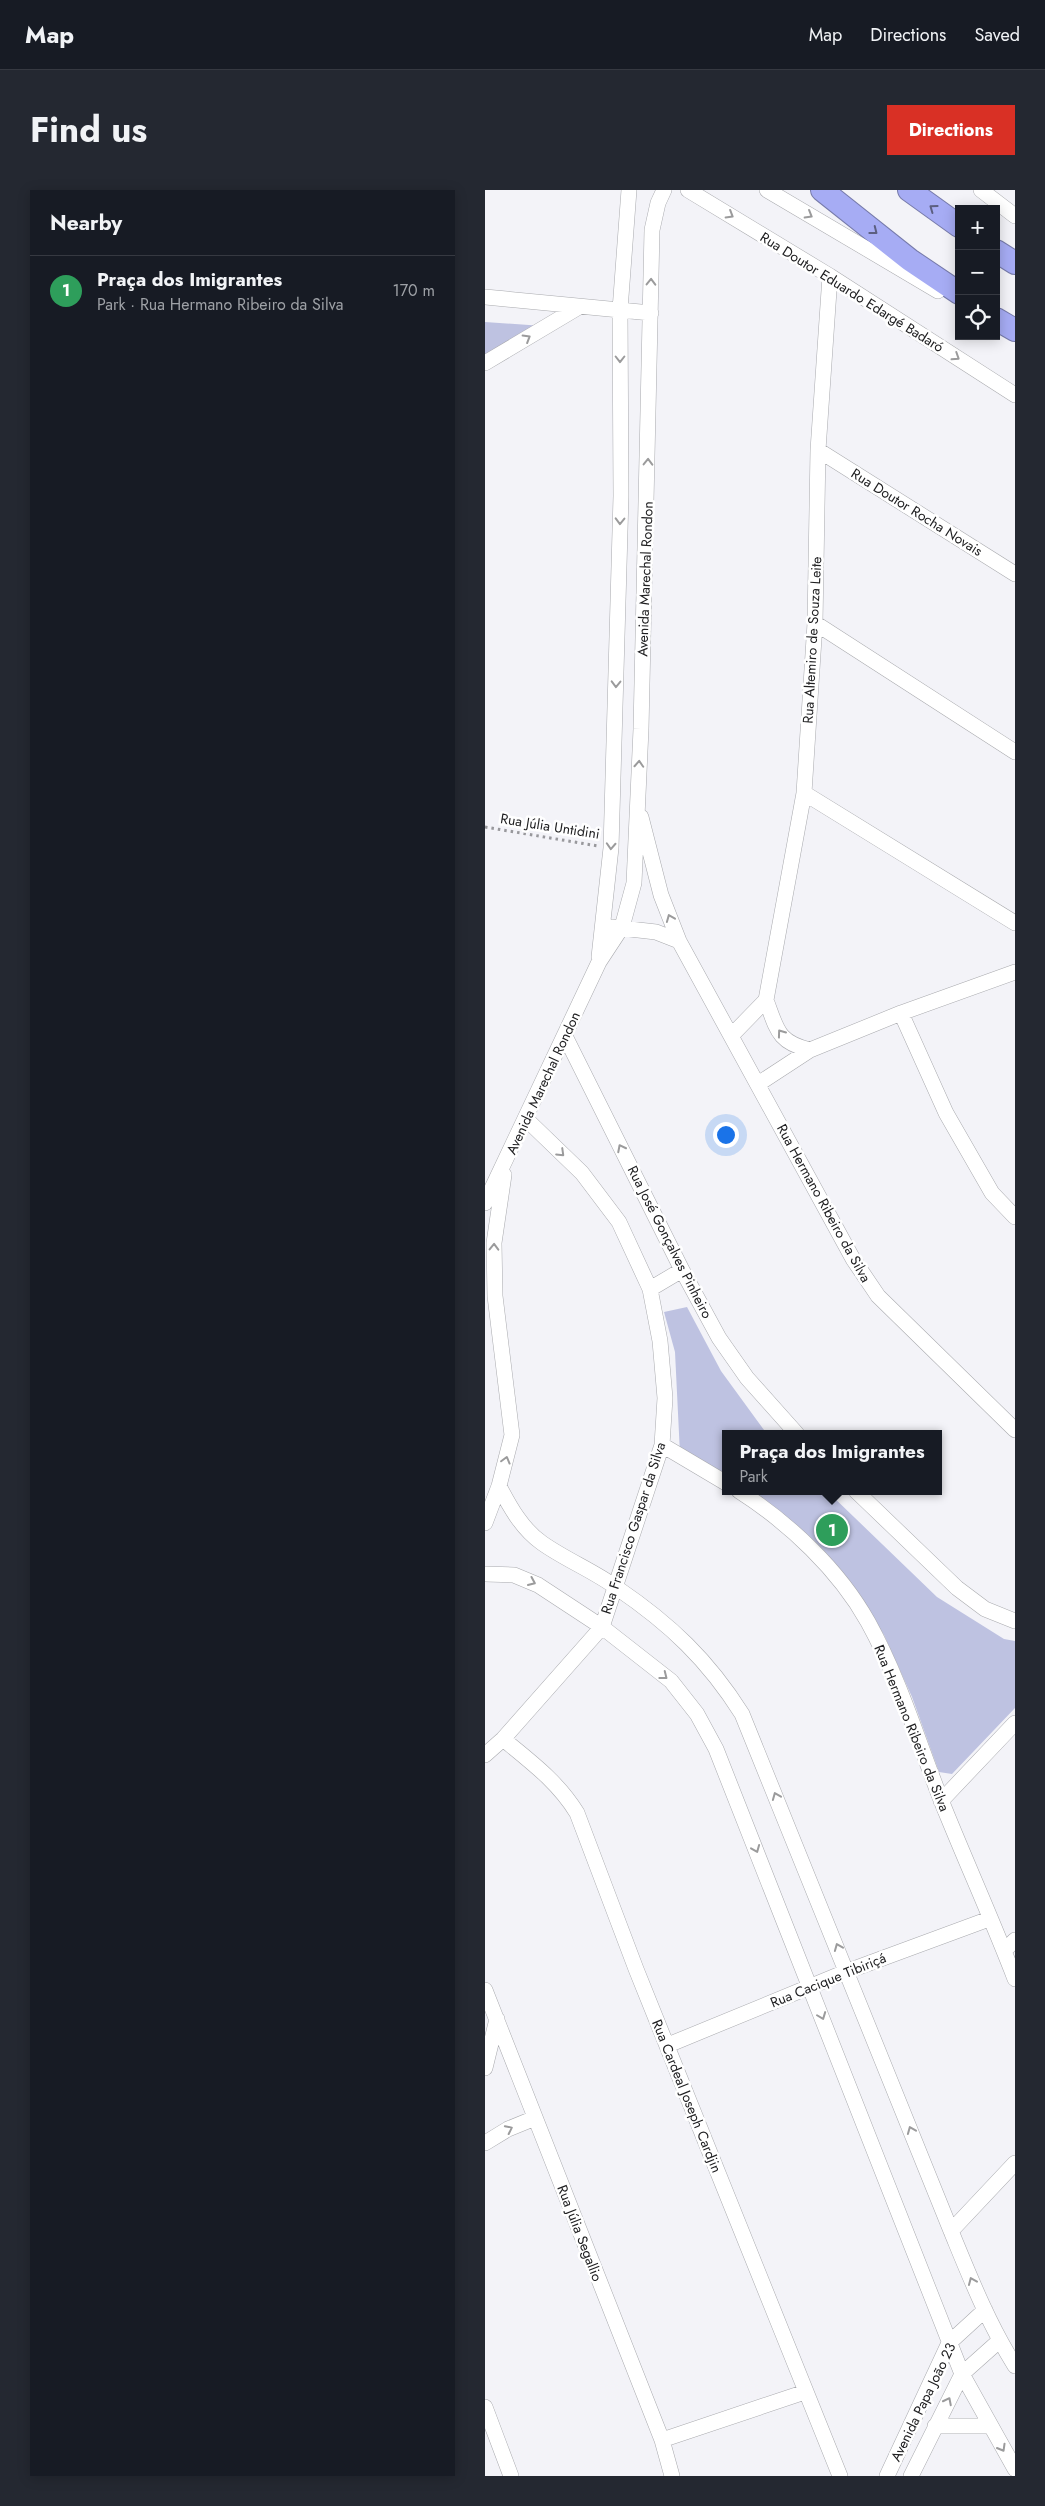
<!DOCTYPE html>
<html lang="en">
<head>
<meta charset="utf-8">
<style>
	body { margin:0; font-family:Jost,sans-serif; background:#242831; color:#f1f3f6 }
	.controls { position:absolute; right:15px; top:15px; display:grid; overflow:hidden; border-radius:0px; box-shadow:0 2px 12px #0003 }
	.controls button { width:45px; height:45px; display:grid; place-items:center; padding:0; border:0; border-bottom:1px solid #363941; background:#171b24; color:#f1f3f6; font:25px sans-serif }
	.you { position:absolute; left:240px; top:944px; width:18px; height:18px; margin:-12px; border:4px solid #fff; border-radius:50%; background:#1a73e8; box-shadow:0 0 0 8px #1a73e833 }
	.badge { display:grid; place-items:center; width:32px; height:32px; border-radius:50%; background:#d93025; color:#fff; font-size:16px; font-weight:700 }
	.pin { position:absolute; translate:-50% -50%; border:2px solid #fff; box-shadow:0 1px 5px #0006 }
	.popup { position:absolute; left:237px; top:1240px; width:220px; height:65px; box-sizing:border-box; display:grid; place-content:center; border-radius:0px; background:#171b24; filter:drop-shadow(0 1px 4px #0005); font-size:16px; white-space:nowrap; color:#9ea1a6 }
	.popup b { font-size:19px; color:#f1f3f6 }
	.popup::after { content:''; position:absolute; left:50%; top:100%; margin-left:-10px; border:10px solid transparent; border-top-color:#171b24 }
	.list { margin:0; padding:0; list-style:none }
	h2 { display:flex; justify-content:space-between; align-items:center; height:65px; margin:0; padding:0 20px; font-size:21px }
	h2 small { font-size:16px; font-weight:400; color:#9ea1a6 }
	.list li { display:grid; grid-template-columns:32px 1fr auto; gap:15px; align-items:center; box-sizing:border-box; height:70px; padding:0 20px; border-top:1px solid #363941 }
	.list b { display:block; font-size:19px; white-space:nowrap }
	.list p { margin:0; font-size:16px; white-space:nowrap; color:#9ea1a6 }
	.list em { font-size:16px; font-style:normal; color:#9ea1a6 }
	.icon { flex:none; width:28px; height:28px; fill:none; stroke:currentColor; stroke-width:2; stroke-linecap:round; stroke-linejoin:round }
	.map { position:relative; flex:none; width:530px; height:2286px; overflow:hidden; border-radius:0px }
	header { display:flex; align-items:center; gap:30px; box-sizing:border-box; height:70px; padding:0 25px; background:#171b24; border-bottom:1px solid #363941 }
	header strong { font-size:24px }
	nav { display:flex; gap:28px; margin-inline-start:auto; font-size:18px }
	.intro { display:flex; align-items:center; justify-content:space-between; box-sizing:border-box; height:120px; padding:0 30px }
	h1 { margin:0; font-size:35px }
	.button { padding:12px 22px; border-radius:0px; background:#d93025; color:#fff; font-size:18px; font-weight:700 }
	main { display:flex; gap:30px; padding:0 30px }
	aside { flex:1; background:#171b24; border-radius:0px; box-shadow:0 2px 12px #0003 }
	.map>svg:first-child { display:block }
	.green { fill:#bec2e1 }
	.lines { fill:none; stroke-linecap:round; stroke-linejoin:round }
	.minor-casing { stroke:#a9aaae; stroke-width:16 }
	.highway-casing { stroke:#777baa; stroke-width:24 }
	.path { stroke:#98989c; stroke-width:3; stroke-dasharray:2.5 4; stroke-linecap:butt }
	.minor { stroke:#fff; stroke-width:15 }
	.highway { stroke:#a6acf4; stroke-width:22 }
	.oneway { stroke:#5c5f80 }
	.oneway2 { stroke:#9b9b9c }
	.labels { text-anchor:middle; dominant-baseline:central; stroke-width:5; stroke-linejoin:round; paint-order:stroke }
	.street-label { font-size:14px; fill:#202022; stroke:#fff }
</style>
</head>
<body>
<header>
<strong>Map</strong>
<nav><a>Map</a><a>Directions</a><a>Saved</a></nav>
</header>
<div class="intro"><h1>Find us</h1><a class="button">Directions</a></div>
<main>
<aside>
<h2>Nearby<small></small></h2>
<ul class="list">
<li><span class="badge" style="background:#2e9e5b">1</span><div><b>Praça dos Imigrantes</b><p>Park · Rua Hermano Ribeiro da Silva</p></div><em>170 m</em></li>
</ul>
</aside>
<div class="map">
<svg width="530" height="2286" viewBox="0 0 530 2286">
	<rect width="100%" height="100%" fill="#f3f3f8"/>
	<path class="green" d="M0,132L58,136L0,169Z
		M202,1117L236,1181L282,1244H241V1289L195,1264L190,1162L179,1122Z
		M260,1301H342L452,1407L519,1449L530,1451V1518L467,1584L454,1582L427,1507L399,1445L369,1400Z"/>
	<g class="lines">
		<g class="minor-casing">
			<path id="minor" d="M203,0L345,86L530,205
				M282,0L453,101
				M496,0L530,26
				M0,107L166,123
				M0,173L94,117
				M333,260L530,384
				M330,433L530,562
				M319,603L530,733
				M156,627L176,705L194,751L368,1069L393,1106L530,1240
				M127,737L171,742L194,751
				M114,767L126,658L136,306L135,120L144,0
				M281,810L319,603L330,433L333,260L345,86
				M281,810C292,839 292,852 325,860
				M416,823L461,923L507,1003L530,1027
				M80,846L197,1080L234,1148L262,1188L312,1244
				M246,846L281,810
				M273,894L325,860L416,823L530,782
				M0,1013L114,772L137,737L149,693L156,539L167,40L173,13L179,0
				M165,1099L197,1080
				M177,1255L241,1293
				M14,1296C25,1317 37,1339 57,1353C81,1370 109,1381 132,1398C185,1434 223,1470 257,1524L466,2041C485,2087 503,2133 530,2176
				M254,1301C304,1333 354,1380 383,1432C414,1488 433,1551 456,1610C480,1670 507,1729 530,1789
				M371,1301L472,1398L500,1419L530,1431
				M0,1333L14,1296L27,1245L10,1106L9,1053L19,985
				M0,1384L29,1385L53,1395L117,1437L186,1491L212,1524L231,1559L477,2184L530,2279
				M18,1549C46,1572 73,1592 92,1623L151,1779L355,2286
				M0,1565L18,1549L117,1437L177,1255L180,1208L175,1151L165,1099L134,1032L97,983L41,929
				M456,1611L530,1533
				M519,1761L530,1750
				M0,1800L177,2250L187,2286
				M183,1855L363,1781L504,1729
				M0,1878L12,1829
				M0,1953L23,1939L50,1928
				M466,2041L530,1973
				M0,2217L26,2286
				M450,2236H504
				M177,2250L320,2202
				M402,2286L464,2153L500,2120
				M426,2286L477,2184L514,2151"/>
		</g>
		<g class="highway-casing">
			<path id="highway" d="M337,0L425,70L474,103
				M424,0L474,36
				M511,61L530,73
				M511,129L530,140"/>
		</g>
		<path class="path" d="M0,637L113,656"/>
		<use href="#minor" class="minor"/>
		<use href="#highway" class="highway"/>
	</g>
	<defs><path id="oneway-chevron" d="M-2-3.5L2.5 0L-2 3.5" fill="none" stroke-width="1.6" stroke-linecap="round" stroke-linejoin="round" transform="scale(1.25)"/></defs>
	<g class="oneway">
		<use href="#oneway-chevron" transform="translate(448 18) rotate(-144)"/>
		<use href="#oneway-chevron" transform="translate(389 41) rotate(38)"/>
	</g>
	<g class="oneway2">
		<use href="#oneway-chevron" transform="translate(245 25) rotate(31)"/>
		<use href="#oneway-chevron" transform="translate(324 25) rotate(30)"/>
		<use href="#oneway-chevron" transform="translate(166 92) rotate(-89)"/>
		<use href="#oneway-chevron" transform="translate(42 148) rotate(-31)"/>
		<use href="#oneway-chevron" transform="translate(471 167) rotate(33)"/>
		<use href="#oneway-chevron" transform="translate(135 169) rotate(90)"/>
		<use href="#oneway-chevron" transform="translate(163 272) rotate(-89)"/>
		<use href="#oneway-chevron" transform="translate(135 331) rotate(91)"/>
		<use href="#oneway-chevron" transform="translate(131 494) rotate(91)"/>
		<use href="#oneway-chevron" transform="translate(154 574) rotate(-87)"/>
		<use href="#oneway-chevron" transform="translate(126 656) rotate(93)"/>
		<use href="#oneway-chevron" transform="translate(185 728) rotate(-112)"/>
		<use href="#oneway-chevron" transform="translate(296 843) rotate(-126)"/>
		<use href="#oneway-chevron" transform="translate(136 958) rotate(-117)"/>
		<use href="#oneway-chevron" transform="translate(76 963) rotate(44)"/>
		<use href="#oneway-chevron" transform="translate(9 1057) rotate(-89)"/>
		<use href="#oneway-chevron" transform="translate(21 1270) rotate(-75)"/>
		<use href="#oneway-chevron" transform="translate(47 1392) rotate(24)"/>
		<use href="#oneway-chevron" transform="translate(179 1486) rotate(38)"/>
		<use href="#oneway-chevron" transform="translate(291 1606) rotate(-112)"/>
		<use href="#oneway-chevron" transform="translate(271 1659) rotate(68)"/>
		<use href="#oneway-chevron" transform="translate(353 1757) rotate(-112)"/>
		<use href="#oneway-chevron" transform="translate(337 1826) rotate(69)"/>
		<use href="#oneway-chevron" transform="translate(24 1939) rotate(-26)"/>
		<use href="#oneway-chevron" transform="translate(426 1940) rotate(-112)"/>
		<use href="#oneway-chevron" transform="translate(487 2091) rotate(-113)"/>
		<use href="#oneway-chevron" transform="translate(463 2211) rotate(-63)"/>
		<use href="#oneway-chevron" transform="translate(517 2258) rotate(60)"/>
	</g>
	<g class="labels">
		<g class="street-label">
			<text transform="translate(367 102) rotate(32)">Rua Doutor Eduardo Edargé Badaró</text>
			<text transform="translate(432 322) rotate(32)">Rua Doutor Rocha Novais</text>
			<text transform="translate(160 389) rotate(-88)">Avenida Marechal Rondon</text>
			<text transform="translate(327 450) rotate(-87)">Rua Altemiro de Souza Leite</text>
			<text transform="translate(65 636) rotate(9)">Rua Júlia Untidini</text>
			<text transform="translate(58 893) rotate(-65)">Avenida Marechal Rondon</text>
			<text transform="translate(339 1013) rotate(61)">Rua Hermano Ribeiro da Silva</text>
			<text transform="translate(185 1052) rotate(63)">Rua José Gonçalves Pinheiro</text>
			<text transform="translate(148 1338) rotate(-72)">Rua Francisco Gaspar da Silva</text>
			<text transform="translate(427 1538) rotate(68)">Rua Hermano Ribeiro da Silva</text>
			<text transform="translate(343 1790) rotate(-22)">Rua Cacique Tibiriçá</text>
			<text transform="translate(202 1906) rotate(68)">Rua Cardeal Joseph Cardjin</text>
			<text transform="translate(95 2043) rotate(69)">Rua Júlia Segallio</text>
			<text transform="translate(438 2212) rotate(-64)">Avenida Papa João 23</text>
		</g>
	</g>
</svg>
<div class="controls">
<button>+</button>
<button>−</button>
<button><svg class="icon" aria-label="locate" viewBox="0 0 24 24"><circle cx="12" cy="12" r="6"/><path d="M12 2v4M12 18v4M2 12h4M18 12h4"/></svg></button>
</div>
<div class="you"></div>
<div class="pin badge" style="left:347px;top:1340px;background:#2e9e5b">1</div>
<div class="popup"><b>Praça dos Imigrantes</b>Park</div>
</div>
</main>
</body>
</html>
